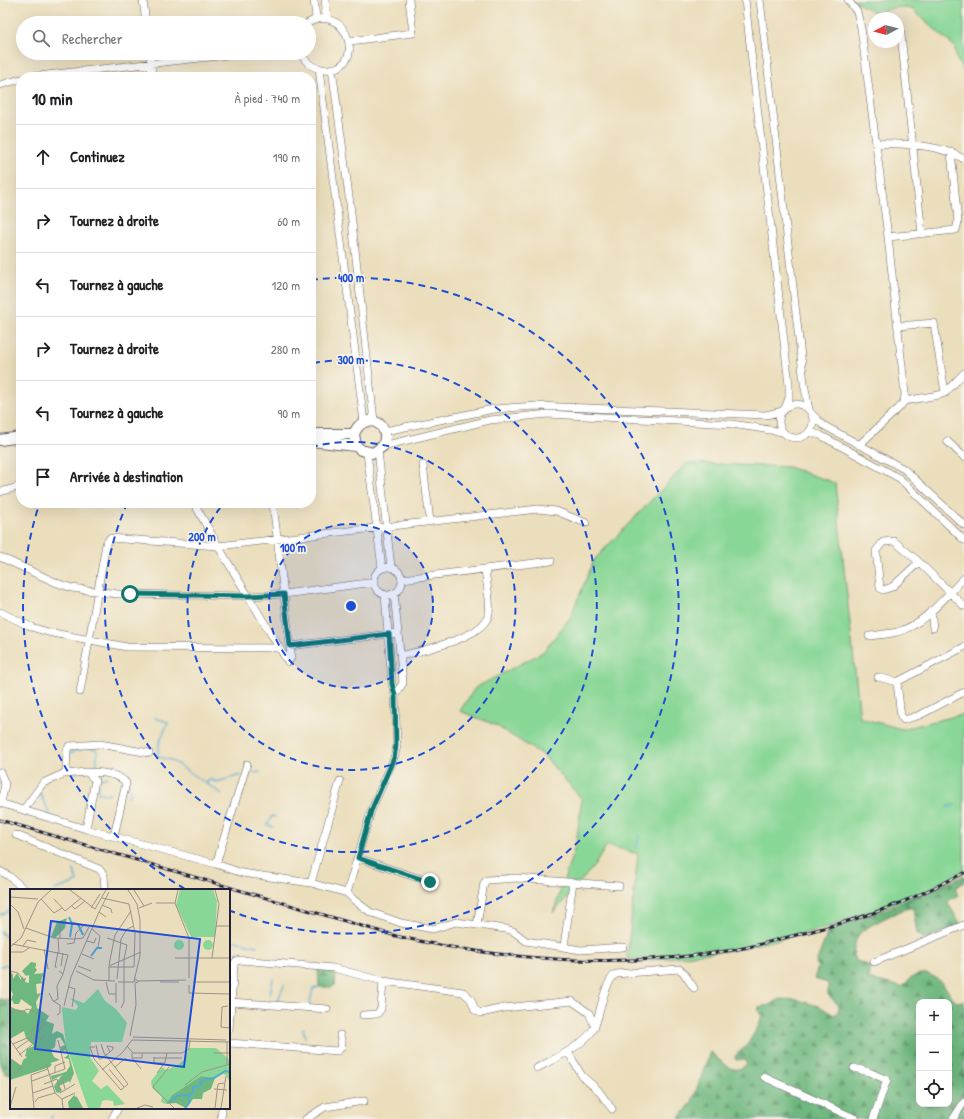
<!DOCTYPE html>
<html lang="fr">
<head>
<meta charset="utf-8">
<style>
	body { margin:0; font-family:"Patrick Hand",sans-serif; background:#f6f6f6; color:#202124 }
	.controls { position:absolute; right:12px; bottom:12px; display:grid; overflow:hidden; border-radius:8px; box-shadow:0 4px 16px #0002 }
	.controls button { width:36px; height:36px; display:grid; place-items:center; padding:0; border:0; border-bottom:1px solid #e0e0e0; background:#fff; color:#202124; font:20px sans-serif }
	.compass { position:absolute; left:868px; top:12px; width:36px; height:36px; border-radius:50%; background:#fff; box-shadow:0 4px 16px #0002; rotate:263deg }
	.stop { position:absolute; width:12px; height:12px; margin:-9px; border:3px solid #0f766e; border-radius:50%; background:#fff }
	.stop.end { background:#0f766e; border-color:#fff; box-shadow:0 1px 4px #0008 }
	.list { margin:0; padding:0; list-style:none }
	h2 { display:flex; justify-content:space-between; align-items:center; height:52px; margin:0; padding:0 16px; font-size:17px }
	h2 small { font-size:13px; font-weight:400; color:#757577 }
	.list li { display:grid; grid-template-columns:26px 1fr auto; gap:12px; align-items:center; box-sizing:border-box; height:64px; padding:0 16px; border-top:1px solid #e0e0e0 }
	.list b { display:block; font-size:15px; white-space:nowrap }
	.list em { font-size:13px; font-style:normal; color:#757577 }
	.icon { flex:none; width:22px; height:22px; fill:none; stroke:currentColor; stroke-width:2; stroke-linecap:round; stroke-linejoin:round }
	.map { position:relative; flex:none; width:964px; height:1119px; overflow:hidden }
	.search { position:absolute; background:#fff; box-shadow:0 4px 16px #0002; left:16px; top:16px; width:300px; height:44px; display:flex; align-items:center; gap:10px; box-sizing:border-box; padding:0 14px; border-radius:22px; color:#757577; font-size:15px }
	.panel { position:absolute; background:#fff; box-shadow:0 4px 16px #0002; left:16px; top:72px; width:300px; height:436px; border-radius:16px }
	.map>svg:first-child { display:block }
	.grass { fill:#89d796; stroke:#567c68 }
	.forest { fill:url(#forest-firs); stroke:#486d5d; fill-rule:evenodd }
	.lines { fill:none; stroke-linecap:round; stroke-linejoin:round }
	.stream { stroke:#54aad0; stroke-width:1.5 }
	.minor-casing { stroke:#686468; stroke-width:8 }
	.highway-casing { stroke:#686468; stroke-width:12 }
	.minor { stroke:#fff; stroke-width:7 }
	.highway { stroke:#fff; stroke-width:10 }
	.rail-casing { stroke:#22223b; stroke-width:3 }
	.rail { stroke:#f7f3e8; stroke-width:1.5; stroke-dasharray:4.5; stroke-linecap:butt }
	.route { stroke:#0f766e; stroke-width:5 }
	.ring { fill:none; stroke:#1d4ed8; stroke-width:2; stroke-dasharray:7 5 }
	.inset-river { fill:none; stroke:#54aad0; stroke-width:2 }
	.inset-road { fill:none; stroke:#9b9388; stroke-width:1 }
	.view { fill:#1d4ed8; fill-opacity:0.15; stroke:#1d4ed8; stroke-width:2 }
	.inset-edge { fill:none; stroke:#22223b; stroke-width:2 }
	.centre { fill:#1d4ed8; stroke:#f7f3e8; stroke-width:2 }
	.ring-label { font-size:12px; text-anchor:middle; font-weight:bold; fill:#1d4ed8; stroke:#f7f3e8; stroke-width:3.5; stroke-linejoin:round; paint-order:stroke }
</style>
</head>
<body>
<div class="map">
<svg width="964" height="1119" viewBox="0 0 964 1119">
	<defs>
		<pattern id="forest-firs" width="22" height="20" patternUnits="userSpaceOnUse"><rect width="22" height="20" fill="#6eb87f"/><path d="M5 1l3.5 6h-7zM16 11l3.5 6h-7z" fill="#5a9569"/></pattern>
	</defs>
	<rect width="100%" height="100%" fill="#f7f3e8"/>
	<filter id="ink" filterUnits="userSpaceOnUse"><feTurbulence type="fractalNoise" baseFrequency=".025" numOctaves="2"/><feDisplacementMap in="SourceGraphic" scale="8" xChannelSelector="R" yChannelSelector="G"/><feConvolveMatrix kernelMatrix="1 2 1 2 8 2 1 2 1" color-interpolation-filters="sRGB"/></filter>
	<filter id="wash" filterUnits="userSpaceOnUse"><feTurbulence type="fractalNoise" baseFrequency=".012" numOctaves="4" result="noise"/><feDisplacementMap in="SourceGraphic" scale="16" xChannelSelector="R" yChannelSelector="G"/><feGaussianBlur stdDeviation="0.9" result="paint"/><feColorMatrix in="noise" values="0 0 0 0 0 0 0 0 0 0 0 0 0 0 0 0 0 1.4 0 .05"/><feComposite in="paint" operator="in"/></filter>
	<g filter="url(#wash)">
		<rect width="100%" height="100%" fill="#ebdebc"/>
		<path class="grass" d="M851,0H964V72L956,58L955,47L912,9L895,7L877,13Z
			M687,463L788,467L835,483L860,718L902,729L964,714V873L907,900L819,930L733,950L651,960L627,959L638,854L607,845L594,866L553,913L576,844L582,799L543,755L495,725L460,711L475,688L543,652L570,618L594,560Z"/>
		<path class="forest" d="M964,876V882L955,888L958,896L949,900L948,903L959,922V926L924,939L917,933L913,908C906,906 867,926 860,933C855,939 854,948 853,956L857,961L870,966L868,977L869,979L902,987C906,984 908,980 911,978C932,964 946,988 956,1002L964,1001V1119H679L692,1102L710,1052C721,1060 733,1078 747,1064L744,1059L736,1060L735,1056L747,1045L759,1025L762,1015L758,1011L759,1007L770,1005L780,999L799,1000L821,1007L834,1015L838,1012L839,1006L828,995V983L814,979L818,967L816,963L829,929L893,907ZM919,1002H949V1104H919Z
			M318,969L334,972L336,974L335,985L332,987H319Z
			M0,999L11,1001V1074H6L0,1065Z"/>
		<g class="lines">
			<path class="stream" d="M155,718L168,722L159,744L158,757L171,760L222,794
				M89,748L95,749L97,751V770
				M70,753L85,748
				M247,774L260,772
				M123,777L127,779L130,795L126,796
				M98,780L107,777
				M98,783V793L110,794
				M206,784L210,779L217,782L241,775
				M39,791L50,815
				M947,807L955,805
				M273,827L267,825L272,816L275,817
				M636,848L640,835
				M55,890L77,882L74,870
				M0,915L11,910
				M0,931L11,943
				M235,941L257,946
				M0,966L11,964
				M270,994L273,979
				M277,1003L284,985
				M309,1006L313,989L318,987
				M303,1028L305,1037
				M23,1116V1119
				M51,1119L52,1116"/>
		</g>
	</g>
	<g filter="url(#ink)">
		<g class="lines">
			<g class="minor-casing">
				<path id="minor" d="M143,0L146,23
					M314,0L316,18
					M325,0L327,17
					M745,0L789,385V398L785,408
					M760,0L804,383L809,410
					M848,0L857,12L861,28L888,237L905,394L904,401L900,407L859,445
					M900,25L922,234
					M350,41L413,33L409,0
					M150,53L152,77
					M301,53C305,62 312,68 322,69C370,74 348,0 308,23
					M332,68L350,204L374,421
					M319,69L364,422
					M28,77L246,53
					M0,85L21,79
					M876,143C908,145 936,143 964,159
					M888,237L956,230L958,222L951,152
					M898,326L934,323L945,393
					M904,401L939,395L945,393L964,373
					M779 421a17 17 0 1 1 34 0a17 17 0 1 1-34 0Z
					M812,414L823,425L904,469L964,525
					M385,431L494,409L536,406L766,415L783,411
					M809,432L820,435L899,478L964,540
					M947,441L964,457
					M383,446L490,420L548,414L732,424L783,432
					M378,451L391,567
					M367,453L382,568
					M423,465L430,521
					M0,492L21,486
					M194,503L218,546L288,662L291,658L290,646L273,503
					M0,557L57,583L72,588L118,594L249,596L284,594L375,582
					M919,562L892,587L883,590L880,588L876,551L883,542L894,541L919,562L964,606
					M374 581a14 14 0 1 1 28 0a14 14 0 1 1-28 0Z
					M402,579L551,561
					M394,593L403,683L395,695
					M931,611L933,628
					M0,612L31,627L48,632L127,647L278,648
					M869,636C878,635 888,634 897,632C924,625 945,597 964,578
					M290,646L398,633
					M401,656C422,650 486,638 489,613C491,601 486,582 485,569
					M878,677L897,682L964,647
					M897,682L901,717L904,720L920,715L964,692
					M80,692L106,544L110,538L218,546L538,509L556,511L586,523
					M0,772L5,784L1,803
					M87,772C99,772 119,773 126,783L114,836
					M64,774L87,772L95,780L86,829
					M0,803L86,829L216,864L242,873L311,883L347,893L354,900L370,912L401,923L433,929L456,922L506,929L513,931L526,941L581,950L623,947
					M24,809L43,783L61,775L66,772L67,750L69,746L100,744L149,753
					M16,835L99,869L104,875L105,890
					M358,858L430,882
					M216,864L247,764
					M0,871L9,876L25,890
					M311,883L340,781
					M347,893L371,811L394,758L397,746L395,695L392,684L385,595
					M477,925L484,883L487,880L517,878L619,886
					M564,946L573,882
					M874,962L964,925
					M383,981L463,992L471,999L475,1010L481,1013L504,1008L572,1001L589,1013L595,1027
					M231,1002L327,1009
					M229,1029L234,965L236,961L241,960L333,968L383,981L381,1009L377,1014L363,1015
					M229,1043L338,1051L342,1046L340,1035
					M568,1052L582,1076L598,1090L612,1109
					M537,1068C554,1059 585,1045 594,1028C601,1014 603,983 616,974L679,969L683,972L694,988
					M854,1068L869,1072L887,1080L873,1119
					M764,1077L856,1119
					M112,1119L118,1108
					M221,1119L222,1108
					M306,1119L325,1107L364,1101
					M953,1119L964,1102"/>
			</g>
			<g class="highway-casing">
				<path id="highway" d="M311,434H354
					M0,440L21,437
					M311,441L356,446L361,450L373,453L383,446C393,422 363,410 354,434L356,446"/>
			</g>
			<use href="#minor" class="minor"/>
			<use href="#highway" class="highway"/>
			<g class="rail-casing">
				<path id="rail" d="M0,820L396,936C504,961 623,969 733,950C752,947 772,941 792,936C830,927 870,916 907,900C926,892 945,882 964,873"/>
			</g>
			<use href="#rail" class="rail"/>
		</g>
	</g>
	<g class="lines" filter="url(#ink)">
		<path class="route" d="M130,594L249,596L284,594L290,646L389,634L392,684L395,695L396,746L394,758L371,811L358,858L430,882"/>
	</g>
	<circle cx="351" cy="606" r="82" fill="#1d4ed8" fill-opacity=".12"/>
	<g class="ring">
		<circle cx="351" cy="606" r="82"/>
		<path d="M311 447A164 164 0 1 1 223 504"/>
		<path d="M313 363A246 246 0 1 1 127 504"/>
		<path d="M185 889A328 328 0 0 1 39 505M311 280A328 328 0 1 1 231 911"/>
	</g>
	<g transform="translate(10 889)">
		<rect width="220" height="220" fill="#ebdebc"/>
		<path d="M170,1H203L207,12L205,48H181L166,16ZM193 56a5 5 0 1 1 10 0a5 5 0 1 1-10 0ZM164 56a5 5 0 1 1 10 0a5 5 0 1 1-10 0ZM88,100L95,112L106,120L117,134L112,153H81L80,168L89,182L82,192L91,200L97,196L115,215L104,217L103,212L96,211L92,212L90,219H78L56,156L52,121V118L66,121L68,117L60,109L74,114ZM179,159H206L220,171V194L216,186L213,185L205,189L191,187L162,206L156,215L151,213L152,208L142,199L141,192L152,178L156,181L168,176L174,171Z" fill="#89d796"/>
		<path d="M57,29L55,39L45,49L41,48L47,33ZM21,73L26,74V78L24,77L27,81L24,85L34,84L31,92L34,94L26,95L27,105L31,104L26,113L27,119L39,127L36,132L44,135L42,145L47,142L53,145L64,184L60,194L59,192L49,197L52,201L49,204L46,203L44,197L52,186L42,191L41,187L56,183L60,177L59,170L54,169L58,166L55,161L52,163L50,158L55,156L50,148L46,150L45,158L41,161L44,168L50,171L40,174L42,175L40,178L0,191L1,170L11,177L13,171L17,168L15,167L17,160L24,157L16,149L14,142L0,150V119L15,122L18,125L22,118L11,110L9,115H4L2,111L0,114L3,105L0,100V82L3,86V90L7,84L11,91L12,87L14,90L16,88L15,93L19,94V86L16,87L12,82ZM191,187L205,189L201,200L193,204L192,210H183L176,219L166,214L156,215L162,206ZM65,205V206L64,207L67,208L73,219H59L58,213Z" fill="#6eb87f"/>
		<path class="inset-river" d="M59,28L62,35L60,48M68,35L73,46M81,67L87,59H92M160,213L167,207L178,206M175,219L180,213L178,206L183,204V198L190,197L192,191L204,189L215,182L220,183"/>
		<path class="inset-road" d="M60,1L85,20L96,1M118,1L127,15L130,31V67L124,92L127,94L128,92L125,90M124,1L134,17M168,1L165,14L179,49V89M0,8L28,10M92,9L119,15L125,44L124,78H98M31,10L44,24L52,19M44,10L55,22L71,9M146,14H165M1,16L8,23L14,40M92,16L101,20L102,24M62,17L65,20L75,12M81,19L90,5M129,19L142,14M96,28L89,23L99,3M206,37H220M16,39L44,49L65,50L73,49L79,38M82,40L90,47L88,58M48,49L49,64M50,49V35M97,49L117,56L114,70V113L111,119M77,52L84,54L86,49M2,55L58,66L53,85L49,82M57,55L64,54L66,44L74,36L62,33M13,57L17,51L26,53M0,58L11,49L28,13L41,1M34,60L38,80M0,63H13L19,59M72,65L84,70M165,69H220M202,69L209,15L205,1M99,76L105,46L121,22M51,77L53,64M68,77L81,82M99,77L131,63M47,78H45L48,63M0,82L8,84L14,92M66,82L84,91L105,92M107,90L111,50L117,40L124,37M99,92V78M128,92L176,91M96,93L99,105H106M108,93H124M150,93H169M183,93H220M179,96V104L220,105M59,98L65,100L62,118M39,104L43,112L50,116V124L47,126M44,112L48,110L47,97L53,85M106,114V94M54,117L61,88L89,23M218,117L212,118L211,138L220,139M0,118L10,123L18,120L28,124M29,130L21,144L31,150L34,146M120,147L126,116L125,94M123,148L216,151M0,151L12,168M122,151L220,153M21,154L34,134M3,155L17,149L31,163M86,156L89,170H91L100,163L103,160V158L97,157L100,163M117,157L123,164H172L179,160L180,151M85,158H80L84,170L111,201L118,195L94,164L91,155M6,160L19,151M122,164V169L131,180M203,164H220M9,166L22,156M144,168V174H154M123,169H132V164M144,169H172M1,170L11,177L5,186M36,174L45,204L52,210L53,219M217,175V152M105,178L116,169M159,178L143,198L164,219M99,180L114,198M92,181L113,163L122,151M45,184V177L55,173M147,184L155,173L157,164M52,188L55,200M22,192L55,180L48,151M34,195L47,190L51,203M175,196L192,183L220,175M204,200L217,201M23,204L43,197M50,204L65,195M52,210L65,204M25,213L28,209L45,204M0,218L6,198M24,219L21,186L38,180M127,219L135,216L143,218M205,219L208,195L214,194M211,219L216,187"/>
		<path class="view" d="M41,32L190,50L174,178L25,160Z"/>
		<rect width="220" height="220" class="inset-edge"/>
	</g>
	<circle cx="351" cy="606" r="6" class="centre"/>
	<g class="ring-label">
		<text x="351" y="282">400 m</text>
		<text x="351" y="364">300 m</text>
		<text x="202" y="541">200 m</text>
		<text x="293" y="552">100 m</text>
	</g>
</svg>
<div class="controls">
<button>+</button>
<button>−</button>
<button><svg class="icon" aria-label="locate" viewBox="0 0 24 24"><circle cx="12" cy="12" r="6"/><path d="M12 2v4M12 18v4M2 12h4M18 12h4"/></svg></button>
</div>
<svg class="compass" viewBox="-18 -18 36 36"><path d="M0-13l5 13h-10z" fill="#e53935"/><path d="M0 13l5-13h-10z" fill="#757577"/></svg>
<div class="stop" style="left:130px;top:594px"></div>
<div class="stop end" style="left:430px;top:882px"></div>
<div class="search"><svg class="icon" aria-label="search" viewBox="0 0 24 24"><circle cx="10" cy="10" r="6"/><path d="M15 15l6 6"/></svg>Rechercher</div>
<section class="panel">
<h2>10 min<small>À pied · 740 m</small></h2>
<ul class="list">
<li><svg class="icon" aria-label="ahead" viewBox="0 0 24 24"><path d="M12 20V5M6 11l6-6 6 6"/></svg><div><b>Continuez</b></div><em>190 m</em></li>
<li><svg class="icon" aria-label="right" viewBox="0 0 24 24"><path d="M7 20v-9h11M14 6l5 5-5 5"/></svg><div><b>Tournez à droite</b></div><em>60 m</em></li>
<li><svg class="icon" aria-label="left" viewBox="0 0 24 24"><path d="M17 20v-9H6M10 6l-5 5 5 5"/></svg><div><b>Tournez à gauche</b></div><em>120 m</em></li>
<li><svg class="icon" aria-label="right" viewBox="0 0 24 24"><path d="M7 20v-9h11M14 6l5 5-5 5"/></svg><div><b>Tournez à droite</b></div><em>280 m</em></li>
<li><svg class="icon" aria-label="left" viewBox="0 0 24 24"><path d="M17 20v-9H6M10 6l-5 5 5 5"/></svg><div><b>Tournez à gauche</b></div><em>90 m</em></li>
<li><svg class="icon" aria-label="arrive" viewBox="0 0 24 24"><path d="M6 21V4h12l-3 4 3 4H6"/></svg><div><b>Arrivée à destination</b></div></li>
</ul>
</section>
</div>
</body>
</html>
